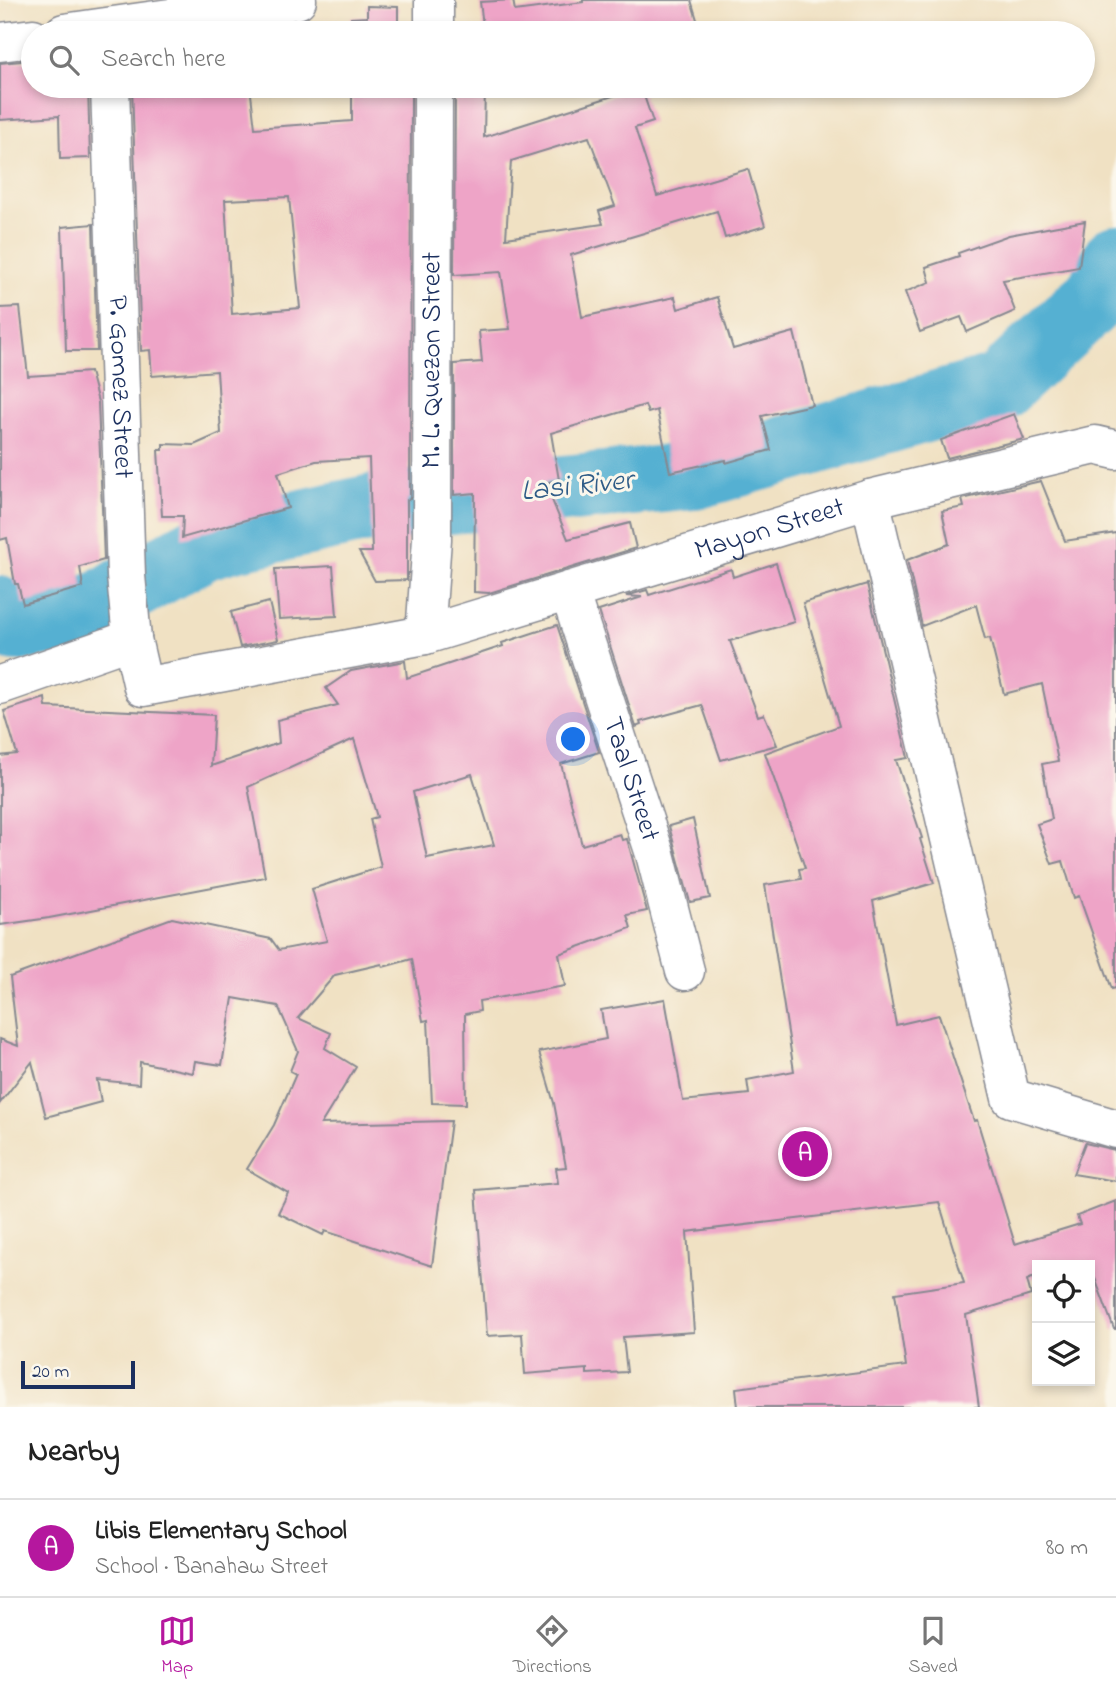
<!DOCTYPE html>
<html lang="en">
<head>
<meta charset="utf-8">
<style>
	body { margin:0; font-family:"Indie Flower",sans-serif; background:#f2f2f2; color:#222 }
	.controls { position:absolute; right:21px; bottom:21px; display:grid; overflow:hidden; border-radius:0px; box-shadow:0 4px 10px #0003 }
	.controls button { width:63px; height:63px; display:grid; place-items:center; padding:0; border:0; border-bottom:2px solid #e0e0e0; background:#fff; color:#222; font:35px sans-serif }
	.scale { position:absolute; left:21px; bottom:18px; width:114px; box-sizing:border-box; padding-left:7px; border:4px solid #1b2f5e; border-top:0; font-size:19px; line-height:24px; white-space:nowrap; color:#1b2f5e; -webkit-text-stroke:5px #fbf7ec; paint-order:stroke }
	.you { position:absolute; left:574px; top:740px; width:24px; height:24px; margin:-18px; border:5px solid #fff; border-radius:50%; background:#1a73e8; box-shadow:0 0 0 10px #1a73e833 }
	.badge { display:grid; place-items:center; width:46px; height:46px; border-radius:50%; background:#b5179e; color:#fff; font-size:23px; font-weight:700 }
	.pin { position:absolute; translate:-50% -50%; border:4px solid #fff; box-shadow:0 2px 7px #0006 }
	.list { margin:0; padding:0; list-style:none }
	h2 { display:flex; justify-content:space-between; align-items:center; height:91px; margin:0; padding:0 28px; font-size:30px }
	h2 small { font-size:23px; font-weight:400; color:#767676 }
	.list li { display:grid; grid-template-columns:46px 1fr auto; gap:21px; align-items:center; box-sizing:border-box; height:98px; padding:0 28px; border-top:2px solid #e0e0e0 }
	.list b { display:block; font-size:26px; white-space:nowrap }
	.list p { margin:0; font-size:23px; white-space:nowrap; color:#767676 }
	.list em { font-size:23px; font-style:normal; color:#767676 }
	.icon { flex:none; width:38px; height:38px; fill:none; stroke:currentColor; stroke-width:2; stroke-linecap:round; stroke-linejoin:round }
	.map { position:relative; flex:none; width:1116px; height:1407px; overflow:hidden }
	.search { position:absolute; background:#fff; box-shadow:0 4px 10px #0003; left:21px; right:21px; top:21px; height:77px; display:flex; align-items:center; gap:18px; box-sizing:border-box; padding:0 24px; border-radius:38px; color:#767676; font-size:26px }
	.sheet { height:189px; background:#fff }
	nav { display:flex; justify-content:space-around; align-items:center; box-sizing:border-box; height:98px; border-top:2px solid #e0e0e0; background:#fff; font-size:19px; color:#767676 }
	nav a { display:grid; justify-items:center; gap:4px }
	nav .on { color:#b5179e }
	.map>svg:first-child { display:block }
	.lines { fill:none; stroke-linecap:round; stroke-linejoin:round }
	.river { stroke:#54b0d2; stroke-width:68 }
	.building { fill:#eea4c7; fill-rule:evenodd }
	.minor-casing { stroke:#868890; stroke-width:41 }
	.minor { stroke:#fff; stroke-width:38 }
	.labels { text-anchor:middle; dominant-baseline:central; stroke-width:6; stroke-linejoin:round; paint-order:stroke }
	.street-label { font-size:28px; fill:#1b2f5e; stroke:#fbf7ec }
	.water-label { font-size:30px; font-style:italic; fill:#2f5c87; stroke:#fbf7ec }
</style>
</head>
<body>
<div class="map">
<svg width="1116" height="1407" viewBox="0 0 1116 1407">
	<rect width="100%" height="100%" fill="#fbf7ec"/>
	<filter id="ink" filterUnits="userSpaceOnUse"><feTurbulence type="fractalNoise" baseFrequency=".0143" numOctaves="2"/><feDisplacementMap in="SourceGraphic" scale="14" xChannelSelector="R" yChannelSelector="G"/><feConvolveMatrix kernelMatrix="1 2 1 2 8 2 1 2 1" color-interpolation-filters="sRGB"/></filter>
	<filter id="wash" filterUnits="userSpaceOnUse"><feTurbulence type="fractalNoise" baseFrequency=".00686" numOctaves="4" result="noise"/><feDisplacementMap in="SourceGraphic" scale="28" xChannelSelector="R" yChannelSelector="G"/><feGaussianBlur stdDeviation="1.57" result="paint"/><feColorMatrix in="noise" values="0 0 0 0 0 0 0 0 0 0 0 0 0 0 0 0 0 1.4 0 .05"/><feComposite in="paint" operator="in"/></filter>
	<g filter="url(#wash)">
		<rect width="100%" height="100%" fill="#f0e1c3"/>
		<g class="lines">
			<path class="river" d="M0,610L15,628L77,617L205,546L229,539L372,508L694,476L1000,387L1099,294L1116,259"/>
		</g>
		<g id="blocks">
			<path class="building" d="M513,0L515,11L583,2V0H691L701,33H484L480,2Z
				M367,6L398,7V33H351V18L367,17Z
				M33,60V86H88L90,158L60,159L59,116L0,120V63Z
				M132,86H250L255,128L352,121V86H411L410,499L407,500V580L375,581L359,552H372L369,458L316,461L278,473L288,508L182,538L183,516H162L158,450H163V444L194,445L221,433L217,371L152,376L150,350L141,351ZM289,197L300,308L232,314L225,200Z
				M455,86L485,87L484,137L641,87L653,122L635,128L657,196L748,169L765,226L725,238L717,211L571,255L582,317L675,297L678,309L717,297L733,349L794,332L812,405L762,416L771,450L726,463V460L670,472L657,410L648,413L645,405L551,433L559,480L545,483L568,539L630,523L636,548L489,593L474,592L475,493L454,495V364L482,362L479,331L510,329L501,272L454,275ZM589,137L615,206L599,211L603,224L506,238L511,161Z
				M1085,221L1079,267L1003,280L1015,311L967,332L961,317L920,332L905,292L930,282L926,267L959,256L958,253L1009,235Z
				M93,224L97,351H66L62,227Z
				M20,307L28,376L90,372L98,402L104,560L80,567L83,587L23,604L18,584H15L7,538L0,540V308Z
				M1014,414L1024,439L947,458L941,440Z
				M1041,481L1065,541L1116,533V988L1112,989L1079,896L1074,898L1063,861L1052,864L1037,824L1052,819L1042,764L1058,761L1042,684L1004,694L990,638L985,639L976,605L922,626L907,560L949,544L942,511L964,507L962,499Z
				M776,563L794,622L730,641L758,716L764,714L777,745L721,760L702,705L640,722L641,725L636,727L599,611L642,597L626,596L647,590L649,595L731,569L733,577Z
				M333,566L337,616L279,619L275,569Z
				M867,584L908,758L896,760L922,838L920,839L934,883L873,901L896,1025L939,1015L974,1121L977,1120L1015,1244L1080,1224L1077,1216L1116,1201V1329H1114L1090,1265H1037V1276L1027,1280L1031,1295L966,1315L979,1407H738L736,1388L906,1366L895,1293L964,1283L939,1202L687,1232L694,1332L623,1337L627,1372L587,1374V1369L525,1374L522,1334L487,1336L476,1190L558,1183L556,1168L566,1167L554,1103L539,1052L606,1039L601,1010L665,999L683,1101L749,1094L747,1080L794,1071L765,885L801,879L799,869L805,868L765,753L839,726L803,603Z
				M269,602L278,640L240,647L231,612Z
				M557,625L599,752L561,764L582,845L620,834L622,840L627,839L647,911L627,915L631,928L559,954L565,986L479,1001L480,1011L465,1014L466,1104L432,1103L428,1020L423,1021L412,959L383,967L382,964L335,975L298,1018L331,1033L325,1048L356,1067L321,1124L451,1121L432,1266L325,1231L323,1235L278,1213L288,1193L247,1169L274,1125L296,1074L290,1071L298,1051L278,1006L233,998L222,1065L195,1061L193,1073L140,1062L139,1084L97,1080L101,1102L46,1117L32,1062L0,1103V1039L18,1046L10,977L172,918L271,939L279,950L327,941L312,889L381,867L370,819L377,817L354,739L248,787L265,877L49,918L0,925V756L17,754L4,711L45,698L46,707L214,715L211,766L279,743L277,720L338,705L326,688L351,671L405,661L407,678L503,646L502,643ZM472,774L494,845L427,858L413,792Z
				M693,819L710,898L690,902L669,826Z
				M1085,1143L1115,1150L1116,1181L1073,1174Z"/>
		</g>
	</g>
	<g filter="url(#ink)">
		<use href="#blocks" fill-opacity="0" stroke="#868890" stroke-width="2"/>
		<g class="lines">
			<g class="minor-casing">
				<g id="minor">
					<path d="M64,33L297,0"/>
					<path d="M434,33V0"/>
					<path d="M0,42L33,38"/>
					<path id="s1" d="M110,86L126,576L132,639L143,687L425,635L870,499L1095,445L1116,450"/>
					<path d="M870,499L1011,1098L1116,1129"/>
					<path id="s2" d="M569,591L655,854L685,971"/>
					<path id="s3" d="M425,635L432,539L433,86"/>
					<path d="M0,685L132,639"/>
				</g>
			</g>
			<use href="#minor" class="minor"/>
		</g>
	</g>
	<g class="labels">
		<g class="street-label">
			<text stroke="none"><textPath href="#s3" startOffset="275">M. L. Quezon Street</textPath></text>
			<text stroke="none"><textPath href="#s1" startOffset="301">P. Gomez Street</textPath></text>
			<text stroke="none"><textPath href="#s1" startOffset="1250">Mayon Street</textPath></text>
			<text stroke="none"><textPath href="#s2" startOffset="198">Taal Street</textPath></text>
		</g>
		<g class="water-label">
			<text transform="translate(577 487) rotate(-6)">Lasi River</text>
		</g>
	</g>
</svg>
<div class="controls">
<button><svg class="icon" aria-label="locate" viewBox="0 0 24 24"><circle cx="12" cy="12" r="6"/><path d="M12 2v4M12 18v4M2 12h4M18 12h4"/></svg></button>
<button><svg class="icon" aria-label="layers" viewBox="0 0 24 24"><path d="M12 4l9 5-9 5-9-5zM3 14l9 5 9-5"/></svg></button>
</div>
<div class="scale">20 m</div>
<div class="you"></div>
<div class="pin badge" style="left:805px;top:1154px">A</div>
<div class="search"><svg class="icon" aria-label="search" viewBox="0 0 24 24"><circle cx="10" cy="10" r="6"/><path d="M15 15l6 6"/></svg>Search here</div>
</div>
<section class="sheet">
<h2>Nearby<small></small></h2>
<ul class="list">
<li><span class="badge">A</span><div><b>Libis Elementary School</b><p>School · Banahaw Street</p></div><em>80 m</em></li>
</ul>
</section>
<nav>
<a class="on"><svg class="icon" aria-label="map" viewBox="0 0 24 24"><path d="M3 6l6-2 6 2 6-2v14l-6 2-6-2-6 2zM9 4v14M15 6v14"/></svg>Map</a>
<a><svg class="icon" aria-label="directions" viewBox="0 0 24 24"><path d="M12 3l9 9-9 9-9-9zM9 14v-3h6M13 9l2 2-2 2"/></svg>Directions</a>
<a><svg class="icon" aria-label="saved" viewBox="0 0 24 24"><path d="M7 4h10v16l-5-4-5 4z"/></svg>Saved</a>
</nav>
</body>
</html>
